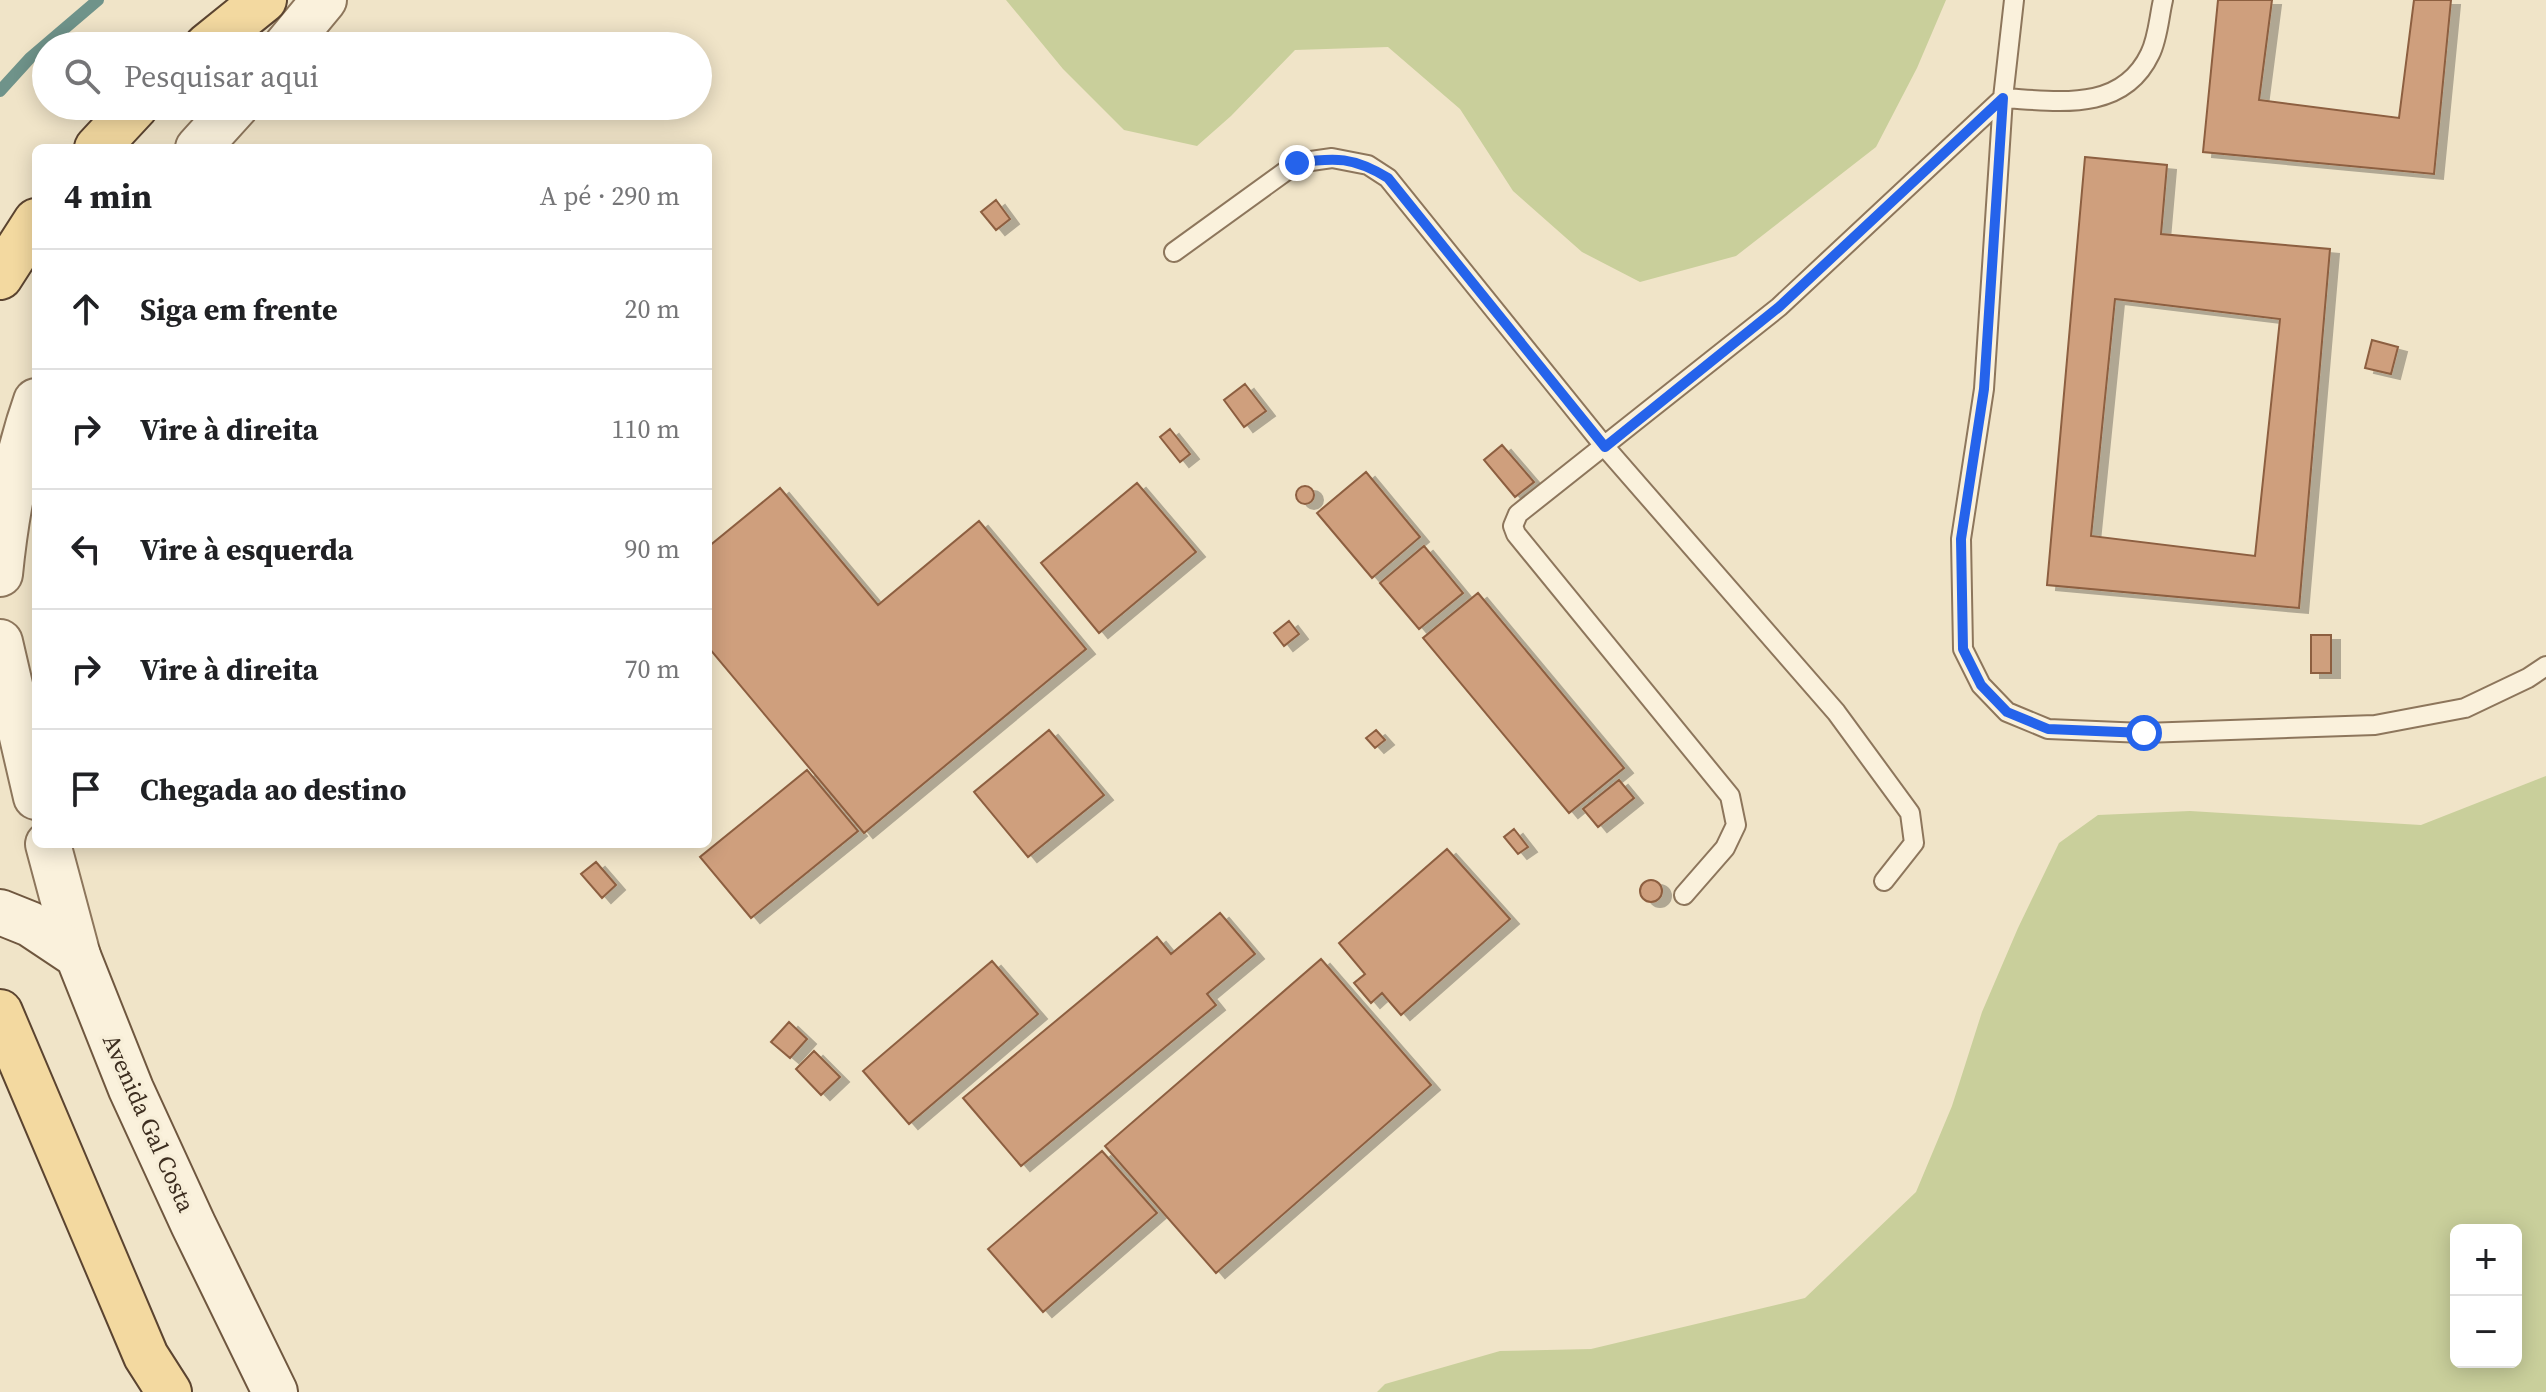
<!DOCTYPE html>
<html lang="pt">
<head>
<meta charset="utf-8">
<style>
	body { margin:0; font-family:"Source Serif 4",serif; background:#f6f6f6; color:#202124 }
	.controls { position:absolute; right:24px; bottom:24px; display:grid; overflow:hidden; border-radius:12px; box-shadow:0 4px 20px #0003 }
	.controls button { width:72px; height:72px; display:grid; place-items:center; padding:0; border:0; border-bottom:2px solid #e0e0e0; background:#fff; color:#202124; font:40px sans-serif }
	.stop { position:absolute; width:24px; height:24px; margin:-18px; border:6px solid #2563eb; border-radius:50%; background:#fff }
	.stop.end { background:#2563eb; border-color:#fff; box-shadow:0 2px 8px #0008 }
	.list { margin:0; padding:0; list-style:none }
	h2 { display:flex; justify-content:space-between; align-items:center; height:104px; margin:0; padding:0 32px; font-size:34px }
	h2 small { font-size:26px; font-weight:400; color:#757577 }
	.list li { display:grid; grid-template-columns:52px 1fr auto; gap:24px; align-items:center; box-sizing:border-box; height:120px; padding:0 32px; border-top:2px solid #e0e0e0 }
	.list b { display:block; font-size:30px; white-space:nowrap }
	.list em { font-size:26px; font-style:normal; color:#757577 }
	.icon { flex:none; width:44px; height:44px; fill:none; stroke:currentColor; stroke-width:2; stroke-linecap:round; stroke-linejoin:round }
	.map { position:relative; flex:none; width:2546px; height:1392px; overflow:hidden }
	.search { position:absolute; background:#fff; box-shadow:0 4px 20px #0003; left:32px; top:32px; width:680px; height:88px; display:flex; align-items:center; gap:20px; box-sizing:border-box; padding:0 28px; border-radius:44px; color:#757577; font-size:30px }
	.panel { position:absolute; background:#fff; box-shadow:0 4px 20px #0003; left:32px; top:144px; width:680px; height:704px; border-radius:12px }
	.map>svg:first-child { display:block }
	.green { fill:#c9cf9b; fill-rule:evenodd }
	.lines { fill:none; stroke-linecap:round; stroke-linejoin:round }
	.stream { stroke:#6f938a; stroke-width:12 }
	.building { fill:#cf9f7d; stroke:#8d5f41; stroke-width:2; fill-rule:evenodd; filter:url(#shadow) }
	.service-casing { stroke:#8d765c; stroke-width:22 }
	.tertiary-casing { stroke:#8d765c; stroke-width:48 }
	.secondary-casing { stroke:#6f573f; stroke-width:48 }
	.primary-casing { stroke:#5b4430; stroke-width:48 }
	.service { stroke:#faf1dc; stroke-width:18 }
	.tertiary { stroke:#faf1dc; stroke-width:44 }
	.secondary { stroke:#faf1dc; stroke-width:44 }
	.primary { stroke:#f3d9a0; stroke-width:44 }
	.route { stroke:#2563eb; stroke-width:10 }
	.labels { text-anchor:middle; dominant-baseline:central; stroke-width:7; stroke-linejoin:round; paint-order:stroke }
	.street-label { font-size:24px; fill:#3d2e20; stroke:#f7eed8 }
</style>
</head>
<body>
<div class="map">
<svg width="2546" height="1392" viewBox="0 0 2546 1392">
	<defs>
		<filter id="shadow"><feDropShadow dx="9" dy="5" stdDeviation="0" flood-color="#0004"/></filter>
	</defs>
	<rect width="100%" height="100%" fill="#f0e4c8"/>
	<path class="green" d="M1006,0H1946L1917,68L1876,147L1736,256L1640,282L1582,252L1513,191L1460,109L1388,47L1295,50L1231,116L1197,146L1124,130L1063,69Z
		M2546,776V1392H1377L1385,1384L1500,1351L1591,1349L1805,1298L1916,1192L1952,1106L1982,1012L2018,928L2059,843L2098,815L2190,811L2421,825ZM2456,1230H2516V1362H2456Z"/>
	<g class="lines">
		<path class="stream" d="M0,91L30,58L98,0"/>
	</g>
	<path class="building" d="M2218,0H2272L2259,100L2399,118L2414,0H2451L2434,174L2203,152Z
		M2085,157L2167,165L2161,234L2330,249L2299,608L2047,585ZM2115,299L2280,319L2255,556L2091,536Z
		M996,200L1010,219L996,230L981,212Z
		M2372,340L2398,347L2391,374L2365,368Z
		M1245,384L1266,411L1244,427L1224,400Z
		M1170,429L1190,454L1180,462L1160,437Z
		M1502,445L1534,482L1515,497L1484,460Z
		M1366,472L1420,537L1372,578L1317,513Z
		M1137,483L1196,552L1099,633L1041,563Z
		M1296 495a9 9 0 1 1 18 0a9 9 0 1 1-18 0Z
		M780,488L878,605L979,521L1086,649L864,833L708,647V547Z
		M1424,546L1463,593L1419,629L1380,583Z
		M1478,593L1624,768L1569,813L1423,638Z
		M1289,621L1299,634L1284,646L1274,633Z
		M2311,635H2331V673H2311Z
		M1049,730L1104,795L1028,857L974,792Z
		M1376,730L1385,740L1375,748L1366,738Z
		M807,770L858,831L751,918L700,857Z
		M1619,780L1634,798L1598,827L1583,809Z
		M1514,829L1528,847L1518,854L1504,837Z
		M1447,849L1510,919L1401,1015L1382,993L1371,1003L1354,983L1365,974L1339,943Z
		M596,862L616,885L602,898L581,874Z
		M1640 891a11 11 0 1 1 22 0a11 11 0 1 1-22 0Z
		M1220,913L1255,954L1207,994L1216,1005L1021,1166L963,1098L1157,937L1171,954Z
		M1321,959L1431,1085L1216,1273L1105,1146Z
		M992,961L1038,1014L909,1124L863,1071Z
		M789,1022L807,1039L790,1058L771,1042Z
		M814,1051L840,1077L821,1095L796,1069Z
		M1102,1151L1157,1213L1043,1312L988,1249Z"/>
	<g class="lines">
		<g class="service-casing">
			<path id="service" d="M2014,0L2003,98L1984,389L1961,539L1963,649L1981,685L2007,712L2048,729L2144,733L2375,725L2465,708L2528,678L2546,666
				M1174,252L1297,163L1332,158L1368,165L1388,178L1605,447L1836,712L1910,813L1914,843L1884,881
				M1684,895L1725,848L1736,825L1730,796L1516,534L1513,526L1518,514L1779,307L2003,98C2057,101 2122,113 2150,54C2158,38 2159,17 2163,0"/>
		</g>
		<g class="tertiary-casing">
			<path id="tertiary" d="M286,46L324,0
				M198,148L236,106
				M0,574C6,514 16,458 36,401
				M0,642L36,797
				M48,844L78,956"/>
		</g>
		<g class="secondary-casing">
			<path id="secondary" d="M0,912L30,924L78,956L131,1089L193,1224L275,1392"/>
		</g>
		<g class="primary-casing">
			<path id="primary" d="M207,46L264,0
				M97,148L136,106
				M0,277L36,221
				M0,1012L146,1356L169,1392"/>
		</g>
		<use href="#service" class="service"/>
		<use href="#tertiary" class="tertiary"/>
		<use href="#secondary" class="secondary"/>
		<use href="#primary" class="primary"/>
	</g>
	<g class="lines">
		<path class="route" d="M1297,163C1335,157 1354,157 1388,178L1605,447L1779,307L2003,98L1984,389L1961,539L1963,649L1981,685L2007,712L2048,729L2144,733"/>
	</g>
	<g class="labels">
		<g class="street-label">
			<text transform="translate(149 1123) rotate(66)">Avenida Gal Costa</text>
		</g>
	</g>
</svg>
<div class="controls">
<button>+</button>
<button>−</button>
</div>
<div class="stop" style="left:2144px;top:733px"></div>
<div class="stop end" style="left:1297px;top:163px"></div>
<div class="search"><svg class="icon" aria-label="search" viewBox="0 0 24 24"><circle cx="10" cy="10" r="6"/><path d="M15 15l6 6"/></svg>Pesquisar aqui</div>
<section class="panel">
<h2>4 min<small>A pé · 290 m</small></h2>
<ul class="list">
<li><svg class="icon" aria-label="ahead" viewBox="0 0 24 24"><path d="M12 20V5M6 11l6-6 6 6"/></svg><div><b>Siga em frente</b></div><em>20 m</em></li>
<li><svg class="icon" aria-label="right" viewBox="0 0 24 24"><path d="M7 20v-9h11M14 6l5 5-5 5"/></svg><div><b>Vire à direita</b></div><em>110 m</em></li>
<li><svg class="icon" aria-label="left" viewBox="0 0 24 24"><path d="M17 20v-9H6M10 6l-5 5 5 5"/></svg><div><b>Vire à esquerda</b></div><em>90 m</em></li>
<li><svg class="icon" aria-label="right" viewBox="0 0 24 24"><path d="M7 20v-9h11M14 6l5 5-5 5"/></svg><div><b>Vire à direita</b></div><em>70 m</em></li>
<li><svg class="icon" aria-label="arrive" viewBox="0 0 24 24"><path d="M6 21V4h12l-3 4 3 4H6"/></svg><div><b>Chegada ao destino</b></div></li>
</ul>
</section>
</div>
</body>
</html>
